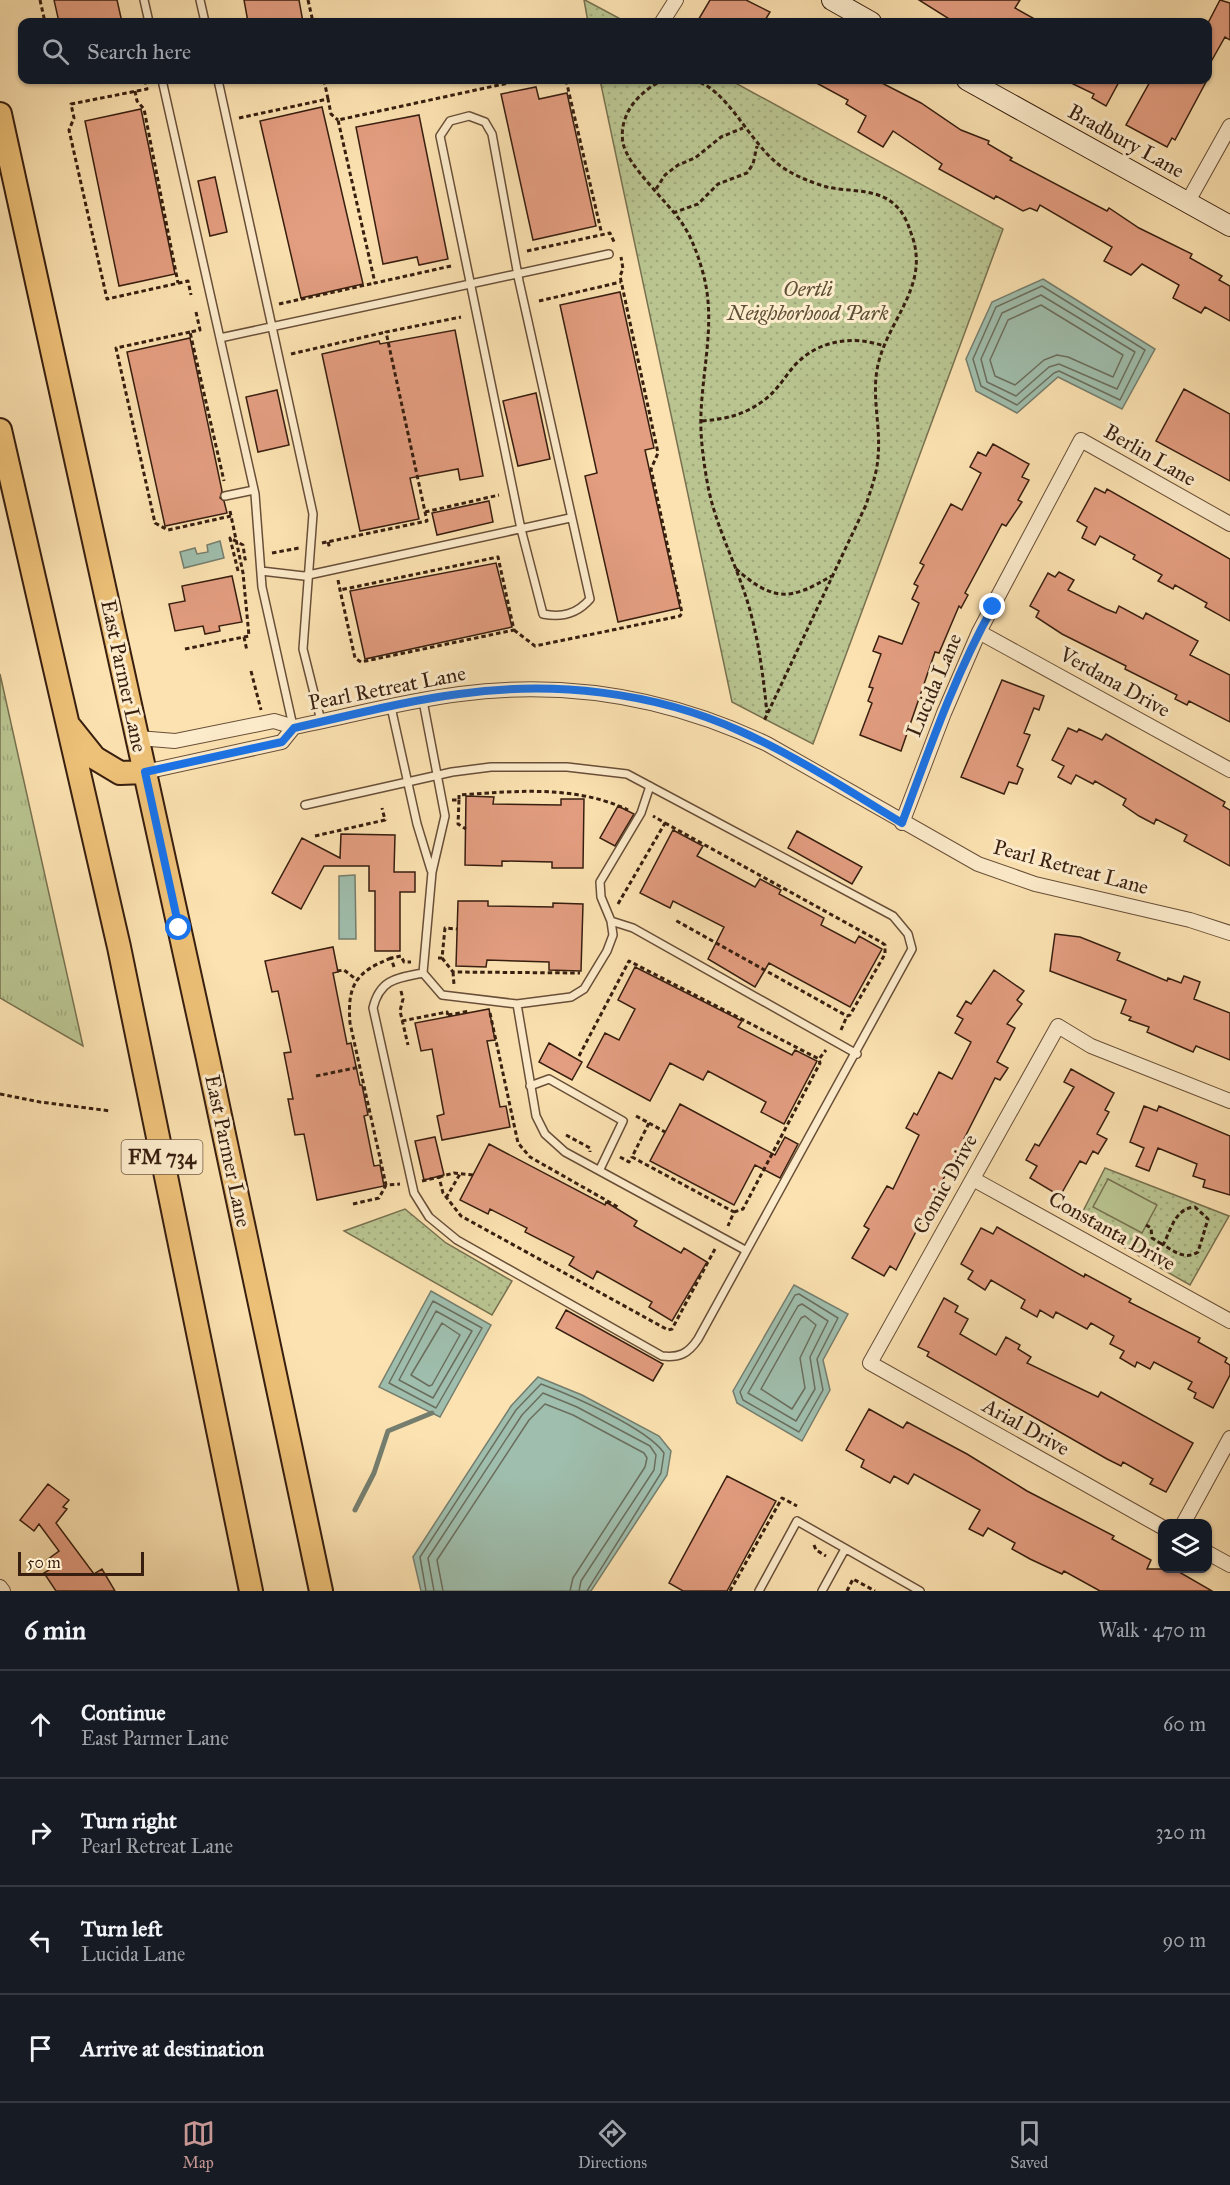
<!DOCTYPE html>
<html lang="en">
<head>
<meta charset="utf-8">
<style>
	body { margin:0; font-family:"IM FELL Great Primer",serif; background:#20242c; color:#f1f3f6 }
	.controls { position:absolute; right:18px; bottom:18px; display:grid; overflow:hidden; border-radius:12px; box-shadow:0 2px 4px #0004 }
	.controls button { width:54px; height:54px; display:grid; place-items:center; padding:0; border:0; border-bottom:2px solid #363941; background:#171b24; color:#f1f3f6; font:30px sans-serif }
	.scale { position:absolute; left:18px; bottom:15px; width:126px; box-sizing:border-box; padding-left:6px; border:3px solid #371e0f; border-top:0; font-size:16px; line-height:21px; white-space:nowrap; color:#371e0f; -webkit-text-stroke:4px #fdeccc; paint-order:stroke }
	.stop { position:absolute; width:18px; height:18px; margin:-14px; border:4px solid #1a73e8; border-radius:50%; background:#fff }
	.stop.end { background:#1a73e8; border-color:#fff; box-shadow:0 2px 6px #0008 }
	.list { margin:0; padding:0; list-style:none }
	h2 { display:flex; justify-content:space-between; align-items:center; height:78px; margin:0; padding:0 24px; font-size:26px }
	h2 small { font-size:20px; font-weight:400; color:#9ea1a6 }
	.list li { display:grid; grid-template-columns:39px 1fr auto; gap:18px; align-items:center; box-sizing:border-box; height:108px; padding:0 24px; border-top:2px solid #363941 }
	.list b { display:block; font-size:22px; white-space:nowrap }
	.list p { margin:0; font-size:20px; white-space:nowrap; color:#9ea1a6 }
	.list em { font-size:20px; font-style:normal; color:#9ea1a6 }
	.icon { flex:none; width:33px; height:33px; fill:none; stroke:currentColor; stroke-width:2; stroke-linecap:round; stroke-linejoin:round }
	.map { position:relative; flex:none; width:1230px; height:1591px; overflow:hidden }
	.search { position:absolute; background:#171b24; box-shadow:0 2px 4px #0004; left:18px; right:18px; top:18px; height:66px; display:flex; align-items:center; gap:15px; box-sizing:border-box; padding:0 21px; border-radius:12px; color:#9ea1a6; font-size:22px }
	.sheet { height:510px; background:#171b24 }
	nav { display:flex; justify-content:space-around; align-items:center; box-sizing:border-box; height:84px; border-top:2px solid #363941; background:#171b24; font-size:16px; color:#9ea1a6 }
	nav a { display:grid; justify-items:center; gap:3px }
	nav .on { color:#c59692 }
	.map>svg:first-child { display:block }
	.grass { fill:url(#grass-tufts); stroke:#787150; stroke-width:1.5 }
	.park { fill:url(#park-dots); stroke:#787150; stroke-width:1.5 }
	.pitch { fill:#b9c490; stroke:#787150; stroke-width:1.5 }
	.water { fill:#9fbead; stroke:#757e6e; stroke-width:1.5 }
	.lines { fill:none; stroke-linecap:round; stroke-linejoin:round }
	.shore { stroke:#6b6e5e; stroke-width:1.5 }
	.stream { stroke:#757e6e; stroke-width:5 }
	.building { fill:#e39d80; stroke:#371e0f; stroke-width:1.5 }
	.lane-casing { stroke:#684f38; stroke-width:10 }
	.street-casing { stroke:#684f38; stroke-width:16 }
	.secondary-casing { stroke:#371e0f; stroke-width:22 }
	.primary-casing { stroke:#371e0f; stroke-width:26 }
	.path { stroke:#371e0f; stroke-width:3; stroke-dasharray:4.5 3; stroke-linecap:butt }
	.lane { stroke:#fdeccc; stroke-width:7 }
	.street { stroke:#fdeccc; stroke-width:14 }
	.secondary { stroke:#fdeccc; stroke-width:20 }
	.primary { stroke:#eec178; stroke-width:22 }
	.route { stroke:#1a73e8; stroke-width:8 }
	.labels { text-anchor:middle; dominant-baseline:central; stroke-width:6; stroke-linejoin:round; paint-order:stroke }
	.shield { fill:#fdeccc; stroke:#725c48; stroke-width:1.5 }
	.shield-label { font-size:20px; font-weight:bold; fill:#371e0f }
	.street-label { font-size:21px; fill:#371e0f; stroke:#fdeccc }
	.park-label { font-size:21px; font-style:italic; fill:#5e5036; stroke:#fdeccc }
</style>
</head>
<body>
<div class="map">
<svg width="1230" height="1591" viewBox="0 0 1230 1591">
	<defs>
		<pattern id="grass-tufts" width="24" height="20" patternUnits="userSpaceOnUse" patternTransform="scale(1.5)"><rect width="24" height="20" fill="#b9c490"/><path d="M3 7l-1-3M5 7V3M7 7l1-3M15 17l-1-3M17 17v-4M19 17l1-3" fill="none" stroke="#a0a87b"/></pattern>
		<pattern id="park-dots" width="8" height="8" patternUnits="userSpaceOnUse" patternTransform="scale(1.5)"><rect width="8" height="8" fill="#b9c490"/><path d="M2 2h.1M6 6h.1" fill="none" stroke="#a0a87b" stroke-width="1.8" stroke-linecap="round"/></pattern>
	</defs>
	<rect width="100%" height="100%" fill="#fce2b1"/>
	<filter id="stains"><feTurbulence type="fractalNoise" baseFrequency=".00333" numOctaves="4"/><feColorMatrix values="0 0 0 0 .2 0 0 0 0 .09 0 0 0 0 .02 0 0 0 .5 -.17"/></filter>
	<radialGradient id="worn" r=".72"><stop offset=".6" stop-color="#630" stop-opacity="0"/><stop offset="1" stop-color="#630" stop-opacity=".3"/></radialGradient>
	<path class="grass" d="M0,674L83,1046L0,998Z"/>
	<path class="park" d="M584,0H585L626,22H588Z
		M600,80H730L1003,229L813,744L732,702Z
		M1105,1168L1229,1216L1190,1285L1078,1221Z
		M405,1209L446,1243L512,1281L492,1315L344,1231Z"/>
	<path class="pitch" d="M1108,1179L1157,1205L1142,1233L1093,1207Z"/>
	<path class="water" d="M1043,279L1155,349L1122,409L1058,377L1017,413L976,391L966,359L992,302Z
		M220,541L224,558L184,568L180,552L195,548L197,554L208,552L207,545Z
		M355,875L356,939H339V876Z
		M794,1285L848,1314L823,1360L830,1390L802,1441L737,1403L733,1391Z
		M431,1291L491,1325L440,1417L379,1387Z
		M538,1377L582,1395L659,1436L671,1451L667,1475L591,1591H421L413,1557L511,1406Z"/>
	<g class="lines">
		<path class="shore" d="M1042,286L1145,350L1120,400L1059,371L1054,373L1017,405L981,386L973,359L996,307Z
			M1041,295L1135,352L1117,389L1059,364L1049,367L1016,396L987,382L981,359L1002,313Z
			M1041,305L1123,355L1113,377L1068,357L1057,355L1044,360L1015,385L995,376L990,360L1008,320Z
			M799,1294L838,1318L817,1359L823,1390L799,1432L743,1400L740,1392L795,1295Z
			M433,1301L482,1328L436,1408L389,1383Z
			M802,1304L828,1321L810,1357L815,1389L796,1421L748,1393L798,1306Z
			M436,1311L472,1331L433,1398L399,1380Z
			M805,1316L816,1325L800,1358L805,1388L792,1409L761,1389L801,1318Z
			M442,1323L460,1335L432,1385L429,1386L411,1375Z
			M426,1591L420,1557L516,1410L541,1384C571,1395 647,1428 664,1453L661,1473L587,1591
			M434,1591L428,1558L522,1415L543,1393L577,1407L650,1446L656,1455L654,1470L581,1581L579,1591
			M443,1591L437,1560L529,1420L545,1404L573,1415L644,1453L647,1458L645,1467L573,1578L570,1591"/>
		<path class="stream" d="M355,1510L374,1473L388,1431L432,1413"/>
	</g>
	<path class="building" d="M54,0H117L122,22H59Z
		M244,0H299L303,22H248Z
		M710,0H746L770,12L764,22H697Z
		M919,0H1020L1015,8L1040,22H954Z
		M1220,0L1230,3V40L1225,37L1208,67V23Z
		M811,80H876L921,103L961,130L989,141L988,144L1012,158L1010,160L1107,211L1109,208L1139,228L1192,254L1190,258L1222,276L1219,280L1230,286V321L1205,307L1201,313L1173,298L1179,285L1142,264L1131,275L1104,261L1112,247L1040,205L1037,211L1030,208L1023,211L996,196L994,199L939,169L942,164L893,131L883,147L858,132L866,116L846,104L848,100Z
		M1065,80H1120L1106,106L1092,98L1094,94Z
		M1151,80H1207L1175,140L1172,138L1167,147L1126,125Z
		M536,87L539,99L567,93L596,226L533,240L501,94Z
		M322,107L363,284L301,298L260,121Z
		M141,109L175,274L119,286L85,121Z
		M419,115L448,259L419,265L417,257L383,264L356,127Z
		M215,177L227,232L210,236L198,181Z
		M620,292L654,448L645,450L680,608L618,622L585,476L597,473L560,305Z
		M455,330L483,476L460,480L458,469L410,478L419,519L360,531L322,354L379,341L380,344Z
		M190,338L222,491L220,498L224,501L227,513L165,526L127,352Z
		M1184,389L1230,414V481L1156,441Z
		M277,390L289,445L258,452L246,397Z
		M536,393L550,459L518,466L503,401Z
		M993,444L1029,464L1022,477L1029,480L1018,500L1022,502L1006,526L1002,524L965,593L968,595L961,608L959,606L939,653L935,652L901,751L860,735L872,703L868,701L873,688L869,687L881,654L873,651L879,636L902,644L919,603L912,599L918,586L914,584L924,565L920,563L951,504L962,510L981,473L970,467L978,452L986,456Z
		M1095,488L1105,493L1107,489L1230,559V621L1205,607L1207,603L1175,585L1173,589L1158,581L1162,575L1133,559L1135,555L1100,536L1095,545L1082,538L1087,527L1077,521Z
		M489,501L493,522L437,535L432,513Z
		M496,563L512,627L365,659L350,591Z
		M1059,572L1074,580L1068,590L1106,609L1116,613L1119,606L1143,619L1146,613L1198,641L1190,655L1230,675V722L1189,701L1187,705L1175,699L1177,695L1125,669L1126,666L1062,634L1036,617L1039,611L1030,606L1048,573L1055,577Z
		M232,576L242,622L219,626L220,631L205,634L203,626L175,631L169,604L185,601L182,586Z
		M1002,680L1044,696L1039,710L1034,708L1024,733L1030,735L1017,766L1023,769L1017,784L1009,782L1004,794L961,777Z
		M1068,728L1077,732L1079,729L1102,740L1106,734L1225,802L1223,806L1230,810V866L1184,841L1187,835L1156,819L1154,824L1139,816L1123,805L1126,799L1095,781L1093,784L1076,775L1071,784L1058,777L1064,766L1052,760Z
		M466,796L494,797L493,804L561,805V799H584L583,868H552V862L502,861V866L465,865Z
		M618,806L634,814L615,846L600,838Z
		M673,830L703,846L697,856L755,887L760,879L781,890L779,894L824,918L821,925L855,943L859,936L882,949L850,1007L769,963L755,987L708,959L724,927L673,901L670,908L640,893Z
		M797,831L862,867L852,884L788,848Z
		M341,834L395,835L394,872H415V892H400V951H375V891H369V866H324L301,909L272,893L302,838L340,858Z
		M458,901H488V906L553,907V903L583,904L581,971L549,970V962L487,960L486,967L456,966Z
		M1055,934L1080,937L1120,953L1117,960L1167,981L1168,978L1181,983L1184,976L1200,982L1194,999L1230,1013V1060L1196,1046L1193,1052L1147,1032L1149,1027L1129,1020L1131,1017L1121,1013L1126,1000L1050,971Z
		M333,947L338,972L333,973L347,1044L351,1043L360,1085H362L368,1115L364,1116L374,1166L380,1165L384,1186L317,1200L304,1134L295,1135L288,1099H293L284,1053L291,1052L278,991L272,992L265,961Z
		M635,967L742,1021L738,1027L792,1055L795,1050L817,1061L784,1124L761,1112L766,1102L708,1071L703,1080L670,1063L650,1101L587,1067L605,1033L619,1040L635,1009L618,1000Z
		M994,970L1024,991L1017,1000L1022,1004L1007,1024L1015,1028L997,1062L1008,1068L1000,1080L995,1078L964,1139L968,1142L949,1175L946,1174L896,1270L890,1266L884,1276L852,1258L869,1229L864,1226L887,1186L893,1189L919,1135L906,1128L914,1113L917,1115L939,1072L952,1079L971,1042L955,1033L963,1019L957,1016L966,1001L971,1004Z
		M489,1009L495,1040L487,1041L500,1107L506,1106L510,1127L442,1140L437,1116L444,1114L432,1049L421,1051L415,1023Z
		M549,1043L582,1062L572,1080L539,1062Z
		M1071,1069L1114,1093L1105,1110L1109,1112L1097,1134L1107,1139L1098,1154L1093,1151L1086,1164L1080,1161L1060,1196L1030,1178L1037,1166L1026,1160L1035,1144L1039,1146L1074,1087L1064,1082Z
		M680,1104L775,1155L785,1137L798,1144L780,1178L755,1165L734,1205L650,1161Z
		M1144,1106L1157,1111L1159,1106L1230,1136V1195L1203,1187L1205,1180L1193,1176L1197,1164L1158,1148L1149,1171L1136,1166L1144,1148L1130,1142Z
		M435,1137L444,1175L424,1180L415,1141Z
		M489,1144L605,1205L606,1202L637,1221L634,1226L681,1253L684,1248L707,1262L672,1321L649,1307L652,1302L597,1271L593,1279L569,1265L574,1257L525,1232L527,1228L490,1209L488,1214L460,1200Z
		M997,1227L1084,1277L1085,1274L1131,1299L1129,1302L1200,1338L1198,1342L1227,1358L1225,1362L1230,1365V1375L1213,1408L1194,1398L1196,1393L1188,1389L1192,1382L1154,1362L1150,1369L1137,1362L1135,1367L1120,1358L1124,1351L1110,1344L1114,1336L1091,1323L1087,1329L1056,1312L1053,1318L1040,1310L1037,1317L1021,1308L1025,1300L991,1280L985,1290L968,1279L973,1271L961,1264L981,1228L993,1234Z
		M944,1298L958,1306L955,1312L968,1319L960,1334L996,1355L1006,1337L1020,1345L1018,1349L1031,1357L1027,1363L1098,1397L1101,1392L1193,1443L1166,1492L1150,1484L1153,1479L1123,1462L1121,1466L1107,1459L927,1356L929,1352L918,1347Z
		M566,1310L663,1364L653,1381L556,1328Z
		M869,1409L903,1428L907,1422L967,1454L1027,1491L1114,1536L1112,1539L1151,1560L1147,1569H1174L1212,1591H1100L1064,1571L1062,1574L1030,1559L1012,1549L1015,1543L988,1528L983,1536L969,1529L980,1510L914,1474L908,1484L894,1476L890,1483L861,1467L864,1460L846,1450Z
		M727,1476L776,1501L727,1591H683L669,1583Z
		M48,1484L69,1500L63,1507L67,1509L56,1523L94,1574L102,1569L115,1591H56L44,1573L52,1568L47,1560L59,1551L39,1524L34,1531L20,1520Z"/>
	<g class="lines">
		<g class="lane-casing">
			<path id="lane" d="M144,0L149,22
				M200,0L205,22
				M162,80L255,494L262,587L293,726
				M218,80L313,514L303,649L321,721
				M469,116L485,122L492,134L519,281L590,599C577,614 562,618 543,614L521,529L440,136L450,121Z
				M220,338L609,254
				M225,496L254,490
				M261,571L304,576L570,518
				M423,701L445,816L432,872L423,973L442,995L517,1004L571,997L584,989L607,951L613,935L611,921L601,897L600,882L641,813L650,786
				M391,707L417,824L431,870
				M305,805L452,772L491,767H567L627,774L893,916L908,934L912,949L698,1339C688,1354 679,1358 662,1356L457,1240L429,1217L414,1193L373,1008C380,979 397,978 423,973
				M611,921L633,928L857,1054
				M517,1004L536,1116L545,1134L565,1152L745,1250
				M530,1086L549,1079L623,1121L600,1169
				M759,1591L797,1521L920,1591
				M822,1591L845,1549"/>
		</g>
		<g class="street-casing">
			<path id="street" d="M662,22L676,0
				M1187,203L1230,126
				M979,632L1230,770
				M138,738L175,741L274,721L294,727C349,716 404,701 460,694C567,680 670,698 767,744L978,864L1035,884L1190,920L1230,933
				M145,772L282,742L294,727
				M902,823L944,713L979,632L1081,440L1230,524
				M973,1179L1230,1321
				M1183,1524L1230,1438
				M1162,1527L870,1363L1058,1026L1091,1046L1230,1101
				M1208,1553L1230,1565
				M0,1587L3,1591"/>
		</g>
		<g class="secondary-casing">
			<path id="secondary" d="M832,0L871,22
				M967,80L1230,226"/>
		</g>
		<g class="primary-casing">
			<path id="primary" d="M0,114L208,1059L321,1591
				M0,430L119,947L251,1591
				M71,728L95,758L120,773L145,772"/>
		</g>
		<path class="path" d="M40,0L45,22
			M308,0L313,22
			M145,80L147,89L71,104L74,118L69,130L107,299L188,281L191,295
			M324,80L328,99
			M566,80L602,235
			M664,80C640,90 618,114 623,143C628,167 667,201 682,223C692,238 698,255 703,273C716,320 703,365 701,413C700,435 703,458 707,481C714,522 733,557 746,597C758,634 763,674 767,713
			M693,80C727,88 747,139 778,164C792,175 810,182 827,187C849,192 879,188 896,206C904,213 908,224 911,233C932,287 885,321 877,370C872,399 881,428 878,457C877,474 871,489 866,505L764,721
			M135,91L137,101L144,109L178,283
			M239,118L328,99L331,114L338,120
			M656,189L665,175L678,165L695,158L721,137L743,128
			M673,213L698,204L718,184L747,173L753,164L757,146
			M527,251L610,233L615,244
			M451,266L375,283L338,120L522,80
			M539,301L621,282
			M279,304L375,283
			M196,312L200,330L190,332L224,481
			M190,332L116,348L155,523L168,530L231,516
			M291,354L386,332
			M702,421C726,419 744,415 763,401C776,392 784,378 794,366C818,340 852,335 884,346
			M230,511L243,573L249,636L244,637
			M425,512L499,495
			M328,542L330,549
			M322,543L427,521L386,332L461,317
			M272,553L299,548
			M736,569C774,602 790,601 833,575
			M238,571L230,538L243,545L245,559L249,558
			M338,580L340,590L355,658L361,662L514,630L498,557L340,590
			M514,630L535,646L680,616L682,613L651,469L658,453L620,276L623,269L621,257
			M185,649L244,637L247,651
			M251,671L261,710
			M452,800H459V795C517,791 575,785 628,810
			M459,800L458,824L466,829
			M665,823L881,942L885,945V954L850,1015L847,1016L675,920
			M315,836L385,820L382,808
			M618,904L665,823L653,816
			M391,958C356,972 347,985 350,1023L386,1185L400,1184
			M438,958H442L445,928L457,929
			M442,958L453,972L580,973
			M394,967L391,958L401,956L404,962H411
			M337,971L344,970L357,980
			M453,972L454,985
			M401,991L403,999L400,1011L408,1045
			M490,1013L518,1143L530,1157L618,1207
			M448,1015L470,1011
			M402,1021L447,1012L448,1015
			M841,1030L847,1016
			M579,1056L629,961L819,1059L826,1050
			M316,1076L360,1067
			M0,1094L40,1102L111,1111
			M636,1116L649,1123L632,1157L734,1212L728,1226
			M649,1123L665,1132
			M566,1135L590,1148V1152
			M620,1157L629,1162L632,1157
			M439,1177L454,1173L473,1175
			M422,1181L439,1177L443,1193L461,1216L668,1330L672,1329L715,1249
			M446,1198L460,1174
			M353,1204L379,1198L386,1185
			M734,1212L743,1209L820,1063L819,1060
			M1146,1225L1151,1228L1152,1238L1160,1243L1153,1261
			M1160,1243C1173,1250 1184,1261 1198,1252L1208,1219L1195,1207C1175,1208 1171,1230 1163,1245
			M814,1545L816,1550L826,1556
			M730,1591L782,1498L797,1506
			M847,1591L853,1579L875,1591"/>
		<use href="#lane" class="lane"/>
		<use href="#street" class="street"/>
		<use href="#secondary" class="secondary"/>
		<use href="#primary" class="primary"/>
	</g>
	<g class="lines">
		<path class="route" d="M179,928L145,772L282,742L294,728C348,716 404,701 459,694C552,681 653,691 740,731C796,756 849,791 902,823C929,750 955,674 993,607"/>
	</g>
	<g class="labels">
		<rect class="shield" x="121.5" y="1140" width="81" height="34" rx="4.5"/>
		<g class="shield-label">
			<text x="162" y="1157">FM 734</text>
		</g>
		<g class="street-label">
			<text transform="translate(1126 141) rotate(29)">Bradbury Lane</text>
			<text transform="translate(1150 455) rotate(30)">Berlin Lane</text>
			<text transform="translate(124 676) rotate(78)">East Parmer Lane</text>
			<text transform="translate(1115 682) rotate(29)">Verdana Drive</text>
			<text transform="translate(934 685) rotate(-67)">Lucida Lane</text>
			<text transform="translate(387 688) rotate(-11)">Pearl Retreat Lane</text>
			<text transform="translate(1071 867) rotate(15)">Pearl Retreat Lane</text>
			<text transform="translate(228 1151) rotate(78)">East Parmer Lane</text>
			<text transform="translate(945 1184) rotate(-61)">Comic Drive</text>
			<text transform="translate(1112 1231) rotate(29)">Constanta Drive</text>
			<text transform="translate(1026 1427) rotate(29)">Arial Drive</text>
		</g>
		<g class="park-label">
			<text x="808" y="289">Oertli<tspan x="808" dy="24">Neighborhood Park</tspan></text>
		</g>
	</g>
	<rect width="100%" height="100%" filter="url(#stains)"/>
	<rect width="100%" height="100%" fill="url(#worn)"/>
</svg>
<div class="controls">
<button><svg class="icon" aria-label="layers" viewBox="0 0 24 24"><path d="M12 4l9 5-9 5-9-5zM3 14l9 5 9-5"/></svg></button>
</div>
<div class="scale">50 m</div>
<div class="stop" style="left:179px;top:928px"></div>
<div class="stop end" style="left:993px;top:607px"></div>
<div class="search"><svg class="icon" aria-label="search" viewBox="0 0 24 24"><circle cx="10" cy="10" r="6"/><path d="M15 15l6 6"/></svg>Search here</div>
</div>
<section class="sheet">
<h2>6 min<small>Walk · 470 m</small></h2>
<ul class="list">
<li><svg class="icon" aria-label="ahead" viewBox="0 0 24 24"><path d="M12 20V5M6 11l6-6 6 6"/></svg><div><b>Continue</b><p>East Parmer Lane</p></div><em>60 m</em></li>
<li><svg class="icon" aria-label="right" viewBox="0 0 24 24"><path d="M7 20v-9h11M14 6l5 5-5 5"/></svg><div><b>Turn right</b><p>Pearl Retreat Lane</p></div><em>320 m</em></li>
<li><svg class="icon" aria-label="left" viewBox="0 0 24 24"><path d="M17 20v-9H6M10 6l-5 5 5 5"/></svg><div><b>Turn left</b><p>Lucida Lane</p></div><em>90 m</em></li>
<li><svg class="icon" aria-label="arrive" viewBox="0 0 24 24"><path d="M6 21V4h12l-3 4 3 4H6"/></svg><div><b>Arrive at destination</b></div></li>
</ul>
</section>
<nav>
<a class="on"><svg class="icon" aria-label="map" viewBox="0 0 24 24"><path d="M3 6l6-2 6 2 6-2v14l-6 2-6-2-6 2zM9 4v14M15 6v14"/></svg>Map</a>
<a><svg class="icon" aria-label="directions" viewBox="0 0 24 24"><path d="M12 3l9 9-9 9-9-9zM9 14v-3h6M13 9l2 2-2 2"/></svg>Directions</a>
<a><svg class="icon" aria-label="saved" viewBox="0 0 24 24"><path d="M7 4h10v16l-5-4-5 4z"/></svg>Saved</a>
</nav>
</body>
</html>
